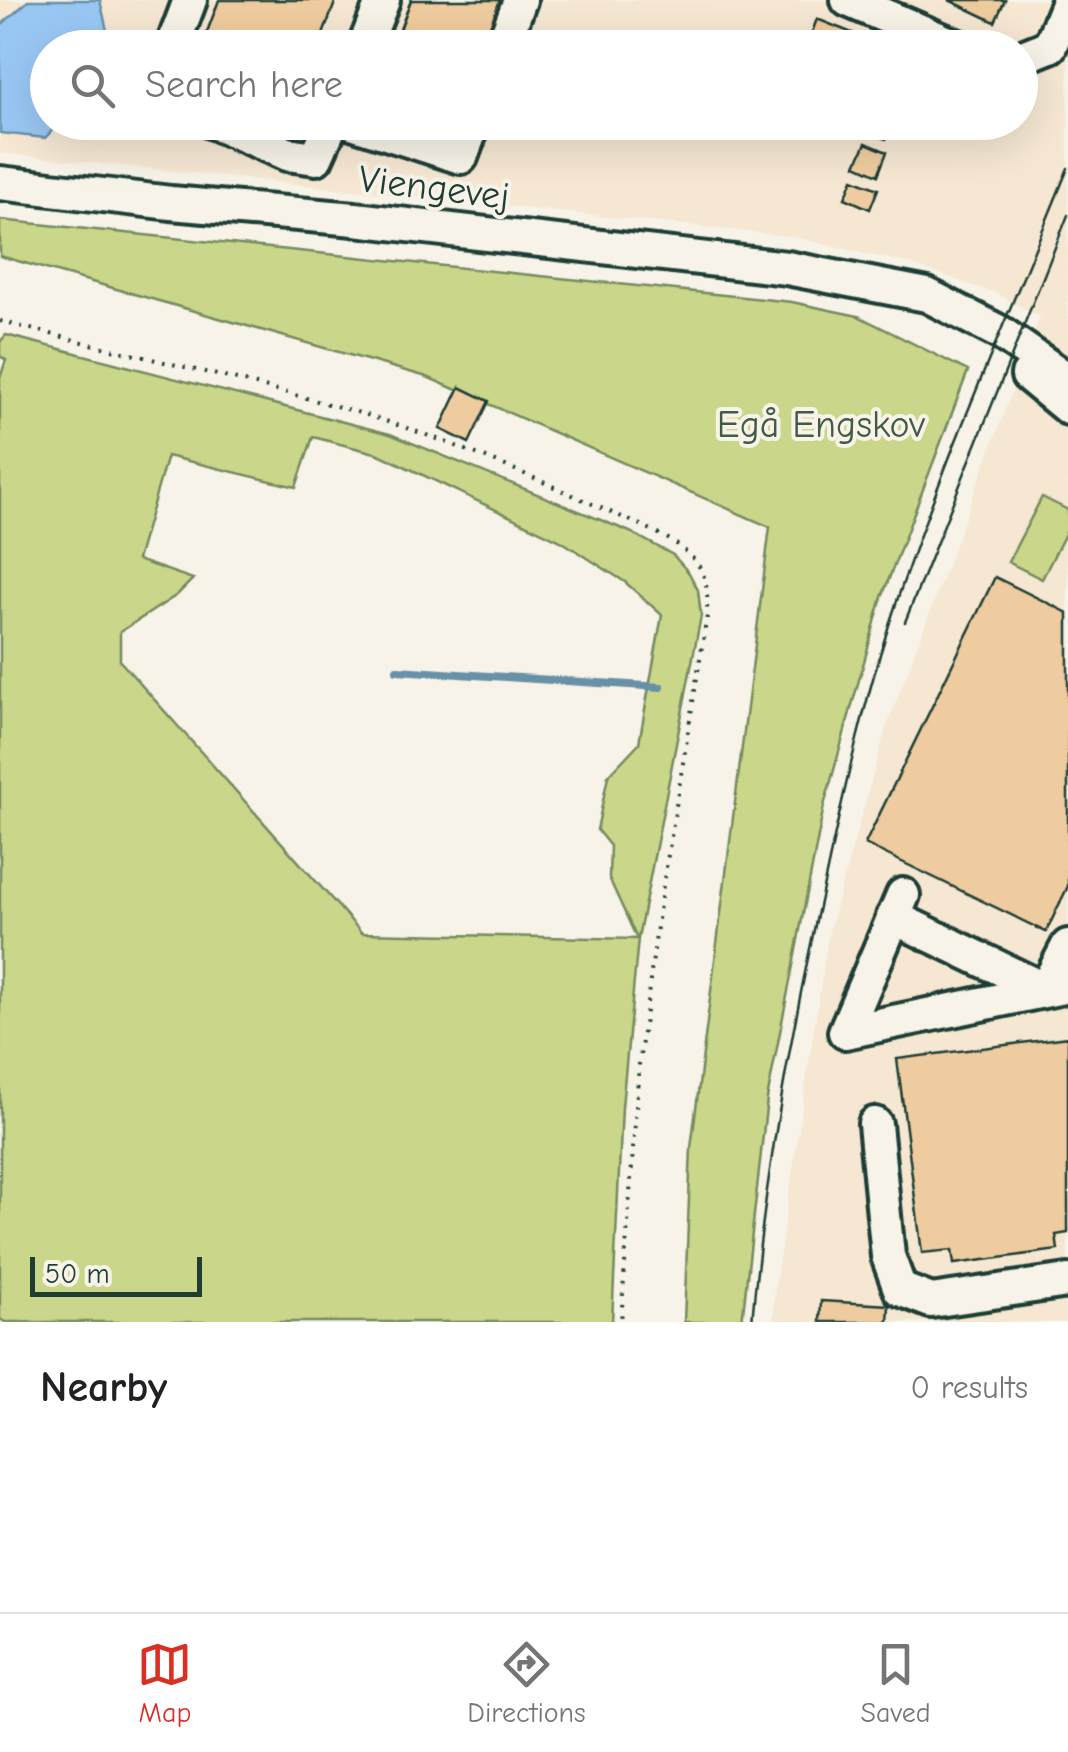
<!DOCTYPE html>
<html lang="en">
<head>
<meta charset="utf-8">
<style>
	body { margin:0; font-family:"Comic Neue",sans-serif; background:#f2f2f2; color:#202124 }
	.scale { position:absolute; left:30px; bottom:25px; width:172px; box-sizing:border-box; padding-left:10px; border:5px solid #1f3d34; border-top:0; font-size:28px; line-height:35px; white-space:nowrap; color:#1f3d34; -webkit-text-stroke:8px #f7f3e8; paint-order:stroke }
	.list { margin:0; padding:0; list-style:none }
	h2 { display:flex; justify-content:space-between; align-items:center; height:130px; margin:0; padding:0 40px; font-size:42px }
	h2 small { font-size:32px; font-weight:400; color:#757577 }
	.icon { flex:none; width:55px; height:55px; fill:none; stroke:currentColor; stroke-width:2; stroke-linecap:round; stroke-linejoin:round }
	.map { position:relative; flex:none; width:1068px; height:1322px; overflow:hidden }
	.search { position:absolute; background:#fff; box-shadow:0 10px 40px #0002; left:30px; right:30px; top:30px; height:110px; display:flex; align-items:center; gap:25px; box-sizing:border-box; padding:0 35px; border-radius:55px; color:#757577; font-size:38px }
	.sheet { height:290px; background:#fff }
	nav { display:flex; justify-content:space-around; align-items:center; box-sizing:border-box; height:140px; border-top:2px solid #e0e0e0; background:#fff; font-size:28px; color:#757577 }
	nav a { display:grid; justify-items:center; gap:5px }
	nav .on { color:#d93025 }
	.map>svg:first-child { display:block }
	.built { fill:#f5e7d2; fill-rule:evenodd }
	.green { fill:#cad78a; stroke:#748a5f; stroke-width:2.5; fill-rule:evenodd }
	.water { fill:#99c7f4; stroke:#6890a7; stroke-width:2.5 }
	.lines { fill:none; stroke-linecap:round; stroke-linejoin:round }
	.stream { stroke:#6890a7; stroke-width:8 }
	.building { fill:#efcc9f; stroke:#1f3d34; stroke-width:2.5 }
	.minor-casing { stroke:#1f3d34; stroke-width:40 }
	.path { stroke:#1f3d34; stroke-width:4; stroke-dasharray:2.5 8; stroke-linecap:butt }
	.minor { stroke:#f7f3e8; stroke-width:32 }
	.tram { stroke:#1f3d34; stroke-width:2.5 }
	.labels { text-anchor:middle; dominant-baseline:central; stroke-width:8; stroke-linejoin:round; paint-order:stroke }
	.street-label { font-size:38px; fill:#1f3d34; stroke:#f7f3e8 }
	.park-label { font-size:38px; fill:#415c45; stroke:#f7f3e8 }
</style>
</head>
<body>
<div class="map">
<svg width="1068" height="1322" viewBox="0 0 1068 1322">
	<rect width="100%" height="100%" fill="#f7f3e8"/>
	<filter id="ink" filterUnits="userSpaceOnUse"><feTurbulence type="fractalNoise" baseFrequency=".01" numOctaves="2"/><feDisplacementMap in="SourceGraphic" scale="20" xChannelSelector="R" yChannelSelector="G"/><feConvolveMatrix kernelMatrix="1 2 1 2 8 2 1 2 1" color-interpolation-filters="sRGB"/></filter>
	<g filter="url(#ink)">
		<path class="built" d="M0,0H1068V1322H773L775,1286L829,931L885,732L1040,317L998,294L907,263L788,236L0,153ZM48,48H1020V122H48Z"/>
		<path class="green" d="M0,220L792,302L858,316L968,371L882,597L824,806L767,1099L742,1322H684L691,1148L770,527L427,377L0,256Z
			M6,335L390,434L630,532L673,555L689,573L698,590L701,616L638,939L622,1107L612,1322H5L0,1319V378L6,360L0,356V342ZM313,437L379,454L561,541L625,582L662,615L639,743L608,776L597,830L610,846L609,878L637,939L362,933L120,661V632L177,595L193,579L137,560L167,456L296,487Z
			M1042,497L1068,510V528L1042,579L1008,562Z"/>
		<path class="water" d="M29,0H100L108,35L102,47L48,48V122L60,123L45,138L0,133V26Z"/>
		<g class="lines">
			<path class="stream" d="M397,670L661,687"/>
		</g>
		<path class="building" d="M219,0H336L318,48H201Z
			M411,0H516L498,48H393Z
			M949,0H1005L995,22Z
			M817,19L862,37L858,46L862,48H806Z
			M892,122L886,139L868,133L871,122Z
			M866,143L887,152L878,175L856,165Z
			M853,179L878,189L870,209L845,198Z
			M460,387L489,401L469,443L440,429Z
			M995,577L1068,613V886L1046,932L865,844Z
			M1068,1037V1233L1056,1235L1058,1250L954,1264L952,1250L922,1253L897,1059Z
			M821,1301L889,1305L888,1322H820Z"/>
		<g class="lines">
			<g class="minor-casing">
				<path id="minor" d="M848,0L960,48
					M172,48L190,0
					M364,48L383,0
					M502,48L520,0
					M1020,58L1050,46L1068,2
					M213,122L287,154L316,158L332,122
					M352,122L461,157L474,122
					M0,183L171,203L355,219L787,268L927,295L1001,333L1068,380
					M1028,375L1068,408
					M893,917L1045,990L1068,946
					M845,1032L1068,986
					M845,1032L903,895
					M875,1124L888,1256L900,1289L931,1301L1068,1281"/>
			</g>
			<path class="path" d="M0,321C115,351 232,377 346,409C434,434 518,470 601,508C631,522 678,536 698,565C709,581 707,598 707,616L660,904L639,1064L621,1322"/>
			<use href="#minor" class="minor"/>
			<path class="tram" d="M905,622L1068,215
				M752,1322C765,1171 793,1022 826,875C844,791 863,707 889,625C939,470 1007,319 1068,168"/>
		</g>
	</g>
	<g class="labels">
		<g class="street-label">
			<text transform="translate(434 188) rotate(7)">Viengevej</text>
		</g>
		<g class="park-label">
			<text x="821" y="425">Egå Engskov</text>
		</g>
	</g>
</svg>
<div class="scale">50 m</div>
<div class="search"><svg class="icon" aria-label="search" viewBox="0 0 24 24"><circle cx="10" cy="10" r="6"/><path d="M15 15l6 6"/></svg>Search here</div>
</div>
<section class="sheet">
<h2>Nearby<small>0 results</small></h2>
<ul class="list">
</ul>
</section>
<nav>
<a class="on"><svg class="icon" aria-label="map" viewBox="0 0 24 24"><path d="M3 6l6-2 6 2 6-2v14l-6 2-6-2-6 2zM9 4v14M15 6v14"/></svg>Map</a>
<a><svg class="icon" aria-label="directions" viewBox="0 0 24 24"><path d="M12 3l9 9-9 9-9-9zM9 14v-3h6M13 9l2 2-2 2"/></svg>Directions</a>
<a><svg class="icon" aria-label="saved" viewBox="0 0 24 24"><path d="M7 4h10v16l-5-4-5 4z"/></svg>Saved</a>
</nav>
</body>
</html>
